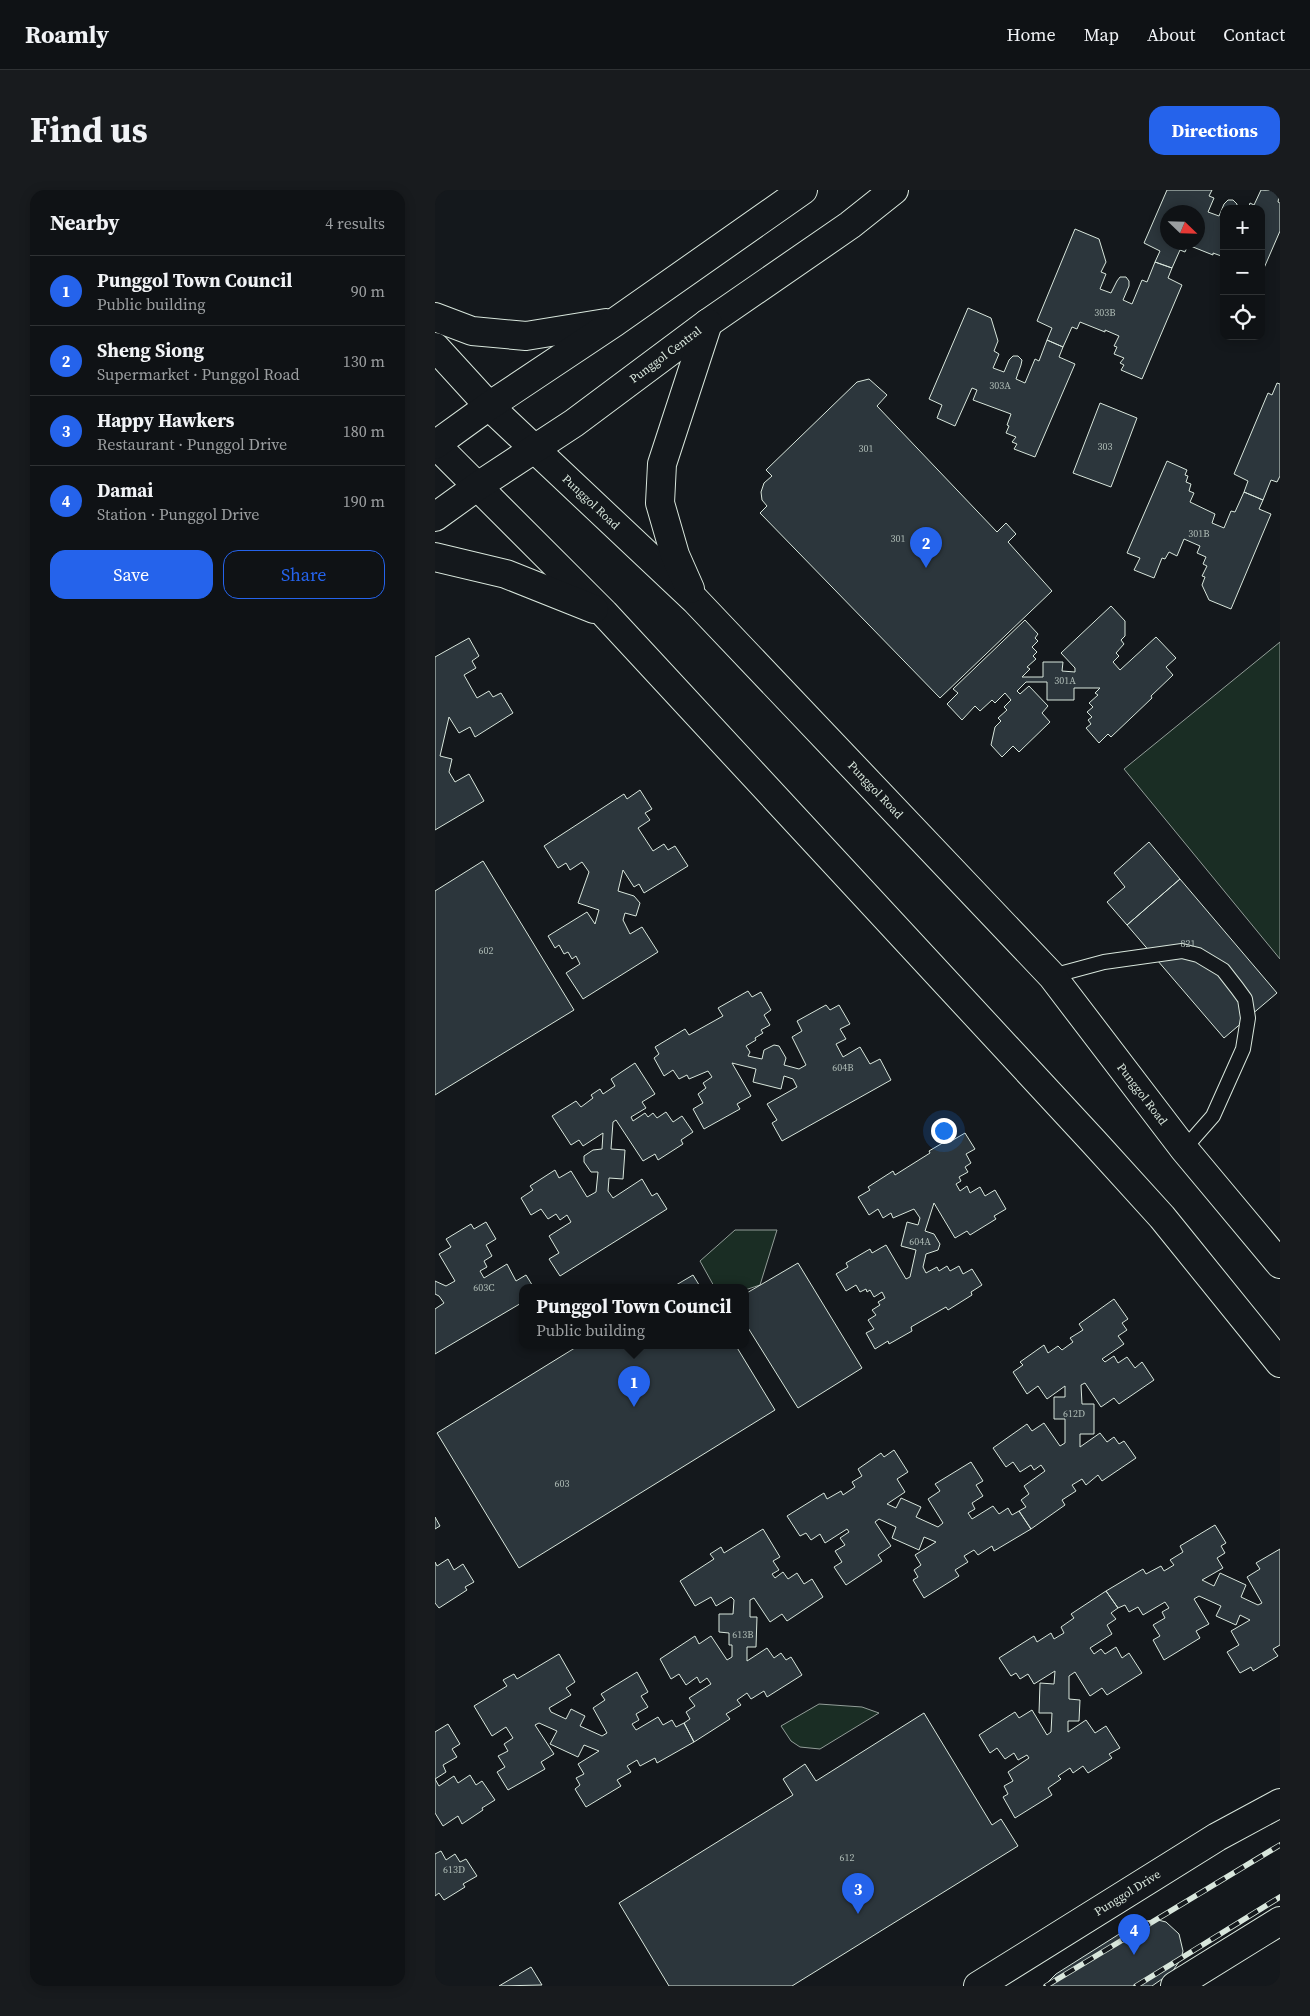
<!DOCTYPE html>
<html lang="en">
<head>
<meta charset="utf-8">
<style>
	body { margin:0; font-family:"Source Serif 4",serif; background:#181b1e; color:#f1f3f6 }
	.controls { position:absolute; right:15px; top:15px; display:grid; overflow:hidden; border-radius:10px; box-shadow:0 2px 12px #0003 }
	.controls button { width:45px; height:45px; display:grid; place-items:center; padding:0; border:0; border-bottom:1px solid #2f3234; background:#0f1215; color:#f1f3f6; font:25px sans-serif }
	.compass { position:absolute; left:725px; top:15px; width:45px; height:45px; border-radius:50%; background:#0f1215; box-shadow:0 2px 12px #0003; rotate:113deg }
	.you { position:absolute; left:508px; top:940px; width:18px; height:18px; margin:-12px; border:4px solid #fff; border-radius:50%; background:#1a73e8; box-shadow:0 0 0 8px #1a73e833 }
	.badge { display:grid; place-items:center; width:32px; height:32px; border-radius:50%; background:#2563eb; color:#fff; font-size:16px; font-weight:700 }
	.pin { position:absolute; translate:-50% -41px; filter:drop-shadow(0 1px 2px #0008) }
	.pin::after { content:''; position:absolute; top:26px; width:18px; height:15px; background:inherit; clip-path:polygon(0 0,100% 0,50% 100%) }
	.popup { position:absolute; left:84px; top:1094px; width:230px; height:65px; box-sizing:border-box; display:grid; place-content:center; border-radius:10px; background:#0f1215; filter:drop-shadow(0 1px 4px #0005); font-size:16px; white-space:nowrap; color:#9b9ea0 }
	.popup b { font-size:19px; color:#f1f3f6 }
	.popup::after { content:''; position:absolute; left:50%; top:100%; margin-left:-10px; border:10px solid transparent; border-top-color:#0f1215 }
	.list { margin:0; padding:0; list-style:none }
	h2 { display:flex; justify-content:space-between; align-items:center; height:65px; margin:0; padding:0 20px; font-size:21px }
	h2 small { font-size:16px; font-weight:400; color:#9b9ea0 }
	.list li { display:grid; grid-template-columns:32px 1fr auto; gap:15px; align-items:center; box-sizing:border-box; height:70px; padding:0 20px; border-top:1px solid #2f3234 }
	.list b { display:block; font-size:19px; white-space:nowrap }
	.list p { margin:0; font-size:16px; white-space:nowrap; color:#9b9ea0 }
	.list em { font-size:16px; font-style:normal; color:#9b9ea0 }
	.actions { display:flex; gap:10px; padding:15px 20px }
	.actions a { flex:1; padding:11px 0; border:1px solid #2563eb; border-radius:15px; text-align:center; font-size:18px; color:#2563eb }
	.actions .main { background:#2563eb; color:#fff }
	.icon { flex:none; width:28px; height:28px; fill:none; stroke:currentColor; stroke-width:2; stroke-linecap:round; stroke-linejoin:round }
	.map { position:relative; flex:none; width:845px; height:1796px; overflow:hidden; border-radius:15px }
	header { display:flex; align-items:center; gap:30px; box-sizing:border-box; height:70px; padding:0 25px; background:#0f1215; border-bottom:1px solid #2f3234 }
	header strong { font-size:24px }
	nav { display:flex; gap:28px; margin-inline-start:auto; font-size:18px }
	.intro { display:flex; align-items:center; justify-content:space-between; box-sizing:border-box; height:120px; padding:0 30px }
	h1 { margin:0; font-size:35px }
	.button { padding:12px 22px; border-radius:15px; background:#2563eb; color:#fff; font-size:18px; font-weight:700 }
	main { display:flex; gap:30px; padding:0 30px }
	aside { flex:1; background:#0f1215; border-radius:15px; box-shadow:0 2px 12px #0003 }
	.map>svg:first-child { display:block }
	.green { fill:#1a2d24; stroke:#939e99 }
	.building { fill:#2c363c; stroke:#d8e6dc; fill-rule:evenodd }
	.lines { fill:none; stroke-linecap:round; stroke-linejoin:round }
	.service-casing { stroke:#d8e6dc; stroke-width:16 }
	.tertiary-casing { stroke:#d8e6dc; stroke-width:30 }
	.secondary-casing { stroke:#d8e6dc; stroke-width:30 }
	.service { stroke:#14181c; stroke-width:14 }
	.tertiary { stroke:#14181c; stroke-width:28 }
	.secondary { stroke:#14181c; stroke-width:28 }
	.rail-casing { stroke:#d8e6dc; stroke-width:5.5 }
	.rail { stroke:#14181c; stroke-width:4; stroke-dasharray:11; stroke-linecap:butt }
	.labels { text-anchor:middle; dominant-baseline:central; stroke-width:4; stroke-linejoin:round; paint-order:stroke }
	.number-label { font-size:10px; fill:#adbab4 }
	.street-label { font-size:12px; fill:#d8e6dc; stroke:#14181c }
</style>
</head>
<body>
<header>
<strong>Roamly</strong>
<nav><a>Home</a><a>Map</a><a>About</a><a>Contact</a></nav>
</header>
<div class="intro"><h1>Find us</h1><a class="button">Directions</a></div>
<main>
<aside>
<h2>Nearby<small>4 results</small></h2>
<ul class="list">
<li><span class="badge">1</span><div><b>Punggol Town Council</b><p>Public building</p></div><em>90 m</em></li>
<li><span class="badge">2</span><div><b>Sheng Siong</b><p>Supermarket · Punggol Road</p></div><em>130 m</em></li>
<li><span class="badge">3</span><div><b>Happy Hawkers</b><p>Restaurant · Punggol Drive</p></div><em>180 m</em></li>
<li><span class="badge">4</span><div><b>Damai</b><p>Station · Punggol Drive</p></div><em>190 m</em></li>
</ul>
<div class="actions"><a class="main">Save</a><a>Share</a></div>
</aside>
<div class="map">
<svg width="845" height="1796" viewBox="0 0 845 1796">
	<rect width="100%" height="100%" fill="#14181c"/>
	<path class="green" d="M845,452V769L689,579Z
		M300,1040H342L325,1095L310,1100V1098H280L265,1071Z
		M384,1514L427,1517L444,1523L385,1559L365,1557L356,1551L346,1536Z"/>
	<path class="building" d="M732,0H777L774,6L779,8L773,22L784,26L789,14L793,10H798L802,14V19H789V67L778,63V65L753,55L750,62L745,60L737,78L720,72L725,61L709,53ZM732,22H762V52H732Z
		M826,0L845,1L843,12L845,13V41L826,85V19H813L815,13L819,15Z
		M640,39L664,49L671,72L666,82L671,84L665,99L676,103L682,91L685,87H691L694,91V96L688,110L697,114L707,90L712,92L720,72L737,78L733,88L747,95L707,189L686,180L689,175L685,173L689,168L679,164L682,157L679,156L684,146L670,140V142L645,132L642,139L637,137L628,157L612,150L617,138L602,131Z
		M533,118L556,128L563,151L559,161L564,164L558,178L569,182L574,170L578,166H583L587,170L586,175L581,189L590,193L600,169L604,171L612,150L628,157L624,167L640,174L600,267L579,259L582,254L577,252L581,247L571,243L574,236L572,235L576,224L538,210L542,200L537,198L520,236L502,228L507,215L494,209Z
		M434,189L452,205L442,216L562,342L571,333L581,344L573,352L617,401L505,508L325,323L332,316L327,310L326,302L329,293L337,286L331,280L422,192Z
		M842,193L845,194V286L842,292L836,290L828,310L809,302L813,291L799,284L833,203L837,205Z
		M665,213L702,228L676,297L638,283Z
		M732,271L752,280L750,285L753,286L751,292L756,294L754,301L759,303L755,312L780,324L777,333L789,338L796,321L800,322L809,302L828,310L824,319L836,324L796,419L774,410L767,395L770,387L767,386L772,376L768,374L771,367L762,363L765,356L749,349L742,366L734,362L730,369L727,368L719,388L699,380L705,368L692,363Z
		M676,416L690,431V446L686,450L689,454L681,463L684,466L678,472L685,480L721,447L741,468L731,477L738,485L716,506L717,508L676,547L673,544L664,553L651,538L656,534L653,530L657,527L652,522L658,517L654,513L663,505L660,503L665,498H639V510H612V492H591L582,501L585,504L594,496L613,516L607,523L615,532L584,562L578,556L567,567L556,555L560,537L566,531L563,528L572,520L569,517L576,510L570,503L560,513L557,510L545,521L540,516L527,530L512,514L523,503L518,499L590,430L603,444L600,448L603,451L597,457L602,462L598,466L601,469L592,477L595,479L587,487H608V472H628L627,481L640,482V478L626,463Z
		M34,448L44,466L37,471L41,478L29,485L42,508L54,501L58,507L66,503L78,523L40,547L35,537L24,543L14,527L5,566L17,569L14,582L20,592L34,584L49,611L0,640V467Z
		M205,600L217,619L210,623L215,630L203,638L218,661L229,654L233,660L240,656L253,676L209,703L204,694L199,697L188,680L183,701L199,706L205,713L201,726L190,723L188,730L195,744L207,737L223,762L148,809L131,783L145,774L141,766L137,769L133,762L129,764L124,755L120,758L113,746L152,722L160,734L164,720L143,713L154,682L147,672L135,680L131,673L123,678L109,656L189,604L192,609Z
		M714,652L745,689L692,735L672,712L690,697L679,683Z
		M48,671L139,820L0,905V701Z
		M745,689L842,803L789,848L692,735Z
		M313,801L317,807L326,802L336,820L329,825L335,835L326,840L328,843L320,848L321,850L311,856L315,862L313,866L327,869L329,860L339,855L344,856L351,868L349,875L364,879L371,875L357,847L367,841L362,831L391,815L395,820L404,815L415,834L405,839L411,849L401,854L408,867L425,857L435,874L445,869L456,890L347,951L337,933L342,930L332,914L362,897L358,889L349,886L346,899L318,892L321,879L297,873L316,906L302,914L305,919L269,939L258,919L268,913L263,904L271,898L268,893L277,887L273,881L254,889L252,885L244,889L238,880L229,886L219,868L224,864L220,857L250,839L254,845L288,826L283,818Z
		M200,873L220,904L207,912L211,918L196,927L198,931L210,923L213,927L218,923L222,928L231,922L238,932L247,926L258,942L246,950L248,954L223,970L220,964L208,971L181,930L178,932L176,959L190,960L188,989L174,988L173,1001L178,1008L207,989L217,1006L222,1003L232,1019L125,1086L114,1069L124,1063L114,1046L136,1032L132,1025L125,1030L121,1024L113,1029L106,1019L96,1025L86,1008L98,1000L95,996L120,980L124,988L136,981L152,1007L161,1002L163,982H156L149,972V966L158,960L167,959L168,943L148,956L144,950L136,955L117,926L141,911L146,917L158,908L156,905L165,899L168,904L180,896L176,889Z
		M530,943L540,959L531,964L536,973L530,977L533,982L524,987L526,991L521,994L525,1001L532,996L535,1003L545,997L550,1006L560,1000L571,1019L559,1026L561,1029L535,1045L532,1041L520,1048L499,1013L490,1041L499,1044L505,1054L503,1060L491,1064L488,1077L491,1083L502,1077L504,1081L512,1076L515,1081L524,1076L528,1084L537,1079L547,1095L536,1102L537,1105L513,1120L511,1117L476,1137L477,1141L454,1154L453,1151L440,1159L431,1143L439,1139L433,1130L441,1125L437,1120L445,1115L443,1112L450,1108L447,1102L439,1107L435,1100L432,1102L431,1099L425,1102L421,1095L411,1101L401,1084L413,1077L411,1073L435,1059L437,1063L451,1055L471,1089L475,1087L481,1060L466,1056L472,1032L483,1035L485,1028L479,1019L458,1028L456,1023L448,1028L443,1019L434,1025L423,1007L435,1000L433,997L458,981L460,985L495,963L494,961L516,948L518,950Z
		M51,1032L61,1049L51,1055L57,1066L49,1071L52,1077L45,1081L49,1088L72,1074L81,1091L91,1085L99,1098H88V1112L0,1164V1119L9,1113L4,1106L0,1104V1091L11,1096L20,1091L4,1064L16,1057L11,1049L36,1034L39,1039Z
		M363,1073L427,1178L363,1218L310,1133V1104Z
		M258,1085L266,1098H236Z
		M679,1109L693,1129L687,1133L692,1140L683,1146L689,1154L667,1169L670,1172L679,1166L683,1173L692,1167L700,1178L707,1172L719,1190L684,1214L679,1208L666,1217L650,1193L646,1195L647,1214H659V1244H645V1257L665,1243L672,1252L679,1247L684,1254L689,1251L701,1268L667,1291L663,1285L651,1295L647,1289L637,1295L641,1301L627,1310L630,1315L596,1339L584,1321L591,1317L586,1310L594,1304L589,1296L610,1281L606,1275L599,1280L596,1275L585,1282L578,1272L571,1277L558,1258L592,1234L597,1241L609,1233L625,1256L630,1253V1229H619V1207H630V1196L612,1209L603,1196L592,1204L578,1182L588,1175L585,1172L609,1155L613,1163L623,1156L627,1160L638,1152L635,1148L648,1140L644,1134Z
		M143,1156H301L340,1220L84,1378L2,1243Z
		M459,1260L473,1282L462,1289L470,1302L452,1314L461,1318L466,1308L486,1317L481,1327L503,1337L508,1333L493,1309L505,1301L500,1294L536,1272L548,1291L541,1295L548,1306L537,1313L540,1319L533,1323L537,1329L558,1316L564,1324L573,1318L577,1325L584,1321L596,1339L559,1361L557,1356L543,1365L539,1360L529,1366L533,1372L520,1380L524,1386L489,1408L478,1390L483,1387L479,1380L486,1375L480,1365L501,1352L489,1347L484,1360L457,1348L461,1337L444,1329L440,1332L456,1356L443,1365L447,1371L411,1395L399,1377L407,1372L400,1361L410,1355L405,1348L414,1342L412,1339L390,1353L385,1344L376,1350L371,1343L365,1346L352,1326L389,1303L392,1309L406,1301L408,1305L420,1297L417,1292L427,1286L423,1279L446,1263L449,1267Z
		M0,1327L5,1336L0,1339Z
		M780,1335L791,1353L786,1356L790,1363L782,1368L788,1378L767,1390L779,1396L785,1383L811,1395L806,1407L823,1415L827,1413L812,1387L825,1379L821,1373L845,1359V1455L838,1459L843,1466L818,1481L816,1477L805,1483L792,1462L804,1455L796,1441L815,1430L805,1425L801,1435L781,1426L786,1416L764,1406L759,1409L774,1434L761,1441L765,1448L729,1470L718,1450L725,1446L718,1435L730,1428L727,1422L734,1418L730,1412L708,1425L703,1417L694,1422L690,1415L683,1418L671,1401L708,1379L711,1384L726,1376L729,1381L739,1375L735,1370L748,1362L745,1356Z
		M328,1339L345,1367L338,1371L344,1380L337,1384L340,1388L348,1382L353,1389L362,1383L369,1394L377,1389L388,1407L352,1431L347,1424L335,1432L319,1408L315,1410V1427H322L321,1457H312V1471L332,1458L339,1468L346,1463L351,1470L356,1467L367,1485L332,1507L329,1501L316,1509L312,1503L302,1510L306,1515L291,1524L295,1529L259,1552L249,1533L255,1529L251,1522L260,1516L254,1508L276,1494L272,1488L265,1493L262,1487L251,1495L244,1484L236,1489L225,1469L260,1446L264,1454L276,1446L292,1470L297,1467V1455H294V1443L284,1442V1424H298L299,1410L296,1407L281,1416L276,1407L260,1416L245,1391L279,1369L275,1364L286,1357L289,1363Z
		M13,1369L19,1380L28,1374L39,1392L30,1397L32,1400L4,1418L0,1413V1372L2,1376Z
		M671,1401L683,1418L676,1423L681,1429L672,1435L677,1444L655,1458L659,1464L666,1459L670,1464L681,1457L687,1468L694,1463L707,1483L672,1505L667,1498L655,1506L640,1482L634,1486V1509L645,1510L644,1531H633V1542L651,1530L660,1543L671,1536L685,1558L674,1564L677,1568L653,1583L648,1576L638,1583L635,1578L623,1586L626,1589L613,1598L617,1605L580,1628L568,1607L573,1604L569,1596L578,1591L573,1582L594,1568L592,1565L583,1570L579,1563L570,1569L562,1558L555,1563L544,1545L580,1522L584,1528L597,1520L612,1545L616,1542L617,1523H604L605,1493L619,1494L620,1481L599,1494L593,1484L585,1489L581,1483L576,1486L564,1468L599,1446L602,1452L616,1443L619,1449L629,1443L626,1437L639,1428L636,1424Z
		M124,1464L140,1492L131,1498L136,1505L114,1518L116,1522L131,1529L136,1519L150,1526L145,1536L167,1546L172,1543L158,1518L170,1510L166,1504L202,1482L213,1502L206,1506L213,1517L201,1524L204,1530L197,1534L201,1540L223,1527L228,1535L237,1530L241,1537L249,1533L259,1552L222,1573L220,1568L205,1576L202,1570L192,1576L196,1582L182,1590L186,1596L151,1617L140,1599L145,1595L141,1588L149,1584L143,1574L164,1561L149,1555L143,1567L115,1554L122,1541L104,1533L100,1535L119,1564L106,1572L110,1579L73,1600L62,1582L70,1577L63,1566L73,1561L69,1554L78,1548L71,1537L57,1546L39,1516L72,1496L68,1490L79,1484L82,1489Z
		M489,1523L557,1635L566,1629L583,1656L357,1796H234L184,1713L358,1605L348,1589L370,1574L381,1591Z
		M13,1534L25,1554L17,1559L22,1567L8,1575L11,1582L0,1589L4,1596L19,1586L23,1593L35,1585L41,1595L47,1591L60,1610L47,1618L48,1620L27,1634L23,1626L8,1636L0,1623V1542Z
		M6,1661L11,1670L20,1664L25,1672L31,1669L42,1686L28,1694L30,1697L9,1710L4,1703L0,1706V1664Z
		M723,1730L731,1732L744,1744L748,1761L746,1769L737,1782L717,1796H609L621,1784L700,1734L711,1731Z
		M96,1777L107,1795L64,1796Z"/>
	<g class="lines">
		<g class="service-casing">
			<path id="service" d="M617,786L669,772L747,761L763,765L788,780L802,798L810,809L813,828L808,859L778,926L749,959"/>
		</g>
		<g class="tertiary-casing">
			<g id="tertiary">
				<path id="s1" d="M543,1796L782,1647L845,1613"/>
				<path d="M740,1796L845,1731"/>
			</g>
		</g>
		<g class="secondary-casing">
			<g id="secondary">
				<path d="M0,127L37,141L91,146L171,133"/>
				<path id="s2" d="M0,157L54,216L260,410L617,786L749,959L845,1074"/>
				<path d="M0,254L169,423L658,951L727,1027L845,1173"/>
				<path d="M0,255L54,216L180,132L368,0"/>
				<path id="s3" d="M0,327L43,296L139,233L273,133L415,35L459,0"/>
				<path d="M0,367L71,384L159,419"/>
				<path d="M255,399L240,365L225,313L227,274L273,133"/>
			</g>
		</g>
		<use href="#service" class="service"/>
		<use href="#tertiary" class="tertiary"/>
		<use href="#secondary" class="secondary"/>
		<g class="rail-casing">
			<path id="rail" d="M611,1796L845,1655
				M701,1796L845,1707"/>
		</g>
		<use href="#rail" class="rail"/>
	</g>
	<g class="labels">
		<g class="number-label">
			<text x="670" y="122">303B</text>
			<text x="565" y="195">303A</text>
			<text x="670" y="256">303</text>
			<text x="431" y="258">301</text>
			<text x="764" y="343">301B</text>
			<text x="463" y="348">301</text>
			<text x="630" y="490">301A</text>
			<text x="753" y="753">821</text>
			<text x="51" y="760">602</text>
			<text x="408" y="877">604B</text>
			<text x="485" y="1051">604A</text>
			<text x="49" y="1097">603C</text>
			<text x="639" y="1223">612D</text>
			<text x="127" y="1293">603</text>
			<text x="308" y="1444">613B</text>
			<text x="412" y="1667">612</text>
			<text x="19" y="1679">613D</text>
		</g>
		<g class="street-label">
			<text stroke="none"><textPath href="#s3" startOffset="282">Punggol Central</textPath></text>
			<text stroke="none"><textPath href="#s2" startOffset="220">Punggol Road</textPath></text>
			<text stroke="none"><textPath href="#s2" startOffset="625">Punggol Road</textPath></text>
			<text stroke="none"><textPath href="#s2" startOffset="1030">Punggol Road</textPath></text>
			<text stroke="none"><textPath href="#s1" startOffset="176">Punggol Drive</textPath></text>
		</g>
	</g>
</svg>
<div class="controls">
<button>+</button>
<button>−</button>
<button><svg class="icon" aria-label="locate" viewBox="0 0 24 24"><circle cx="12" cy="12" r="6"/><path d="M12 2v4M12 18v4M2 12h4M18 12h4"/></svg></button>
</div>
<svg class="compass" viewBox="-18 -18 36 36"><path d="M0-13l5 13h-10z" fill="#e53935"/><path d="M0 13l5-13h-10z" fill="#9b9ea0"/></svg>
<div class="you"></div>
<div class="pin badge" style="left:199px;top:1217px">1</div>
<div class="popup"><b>Punggol Town Council</b>Public building</div>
<div class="pin badge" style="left:491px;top:378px">2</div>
<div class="pin badge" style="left:423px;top:1724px">3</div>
<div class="pin badge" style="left:699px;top:1765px">4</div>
</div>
</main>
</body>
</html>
